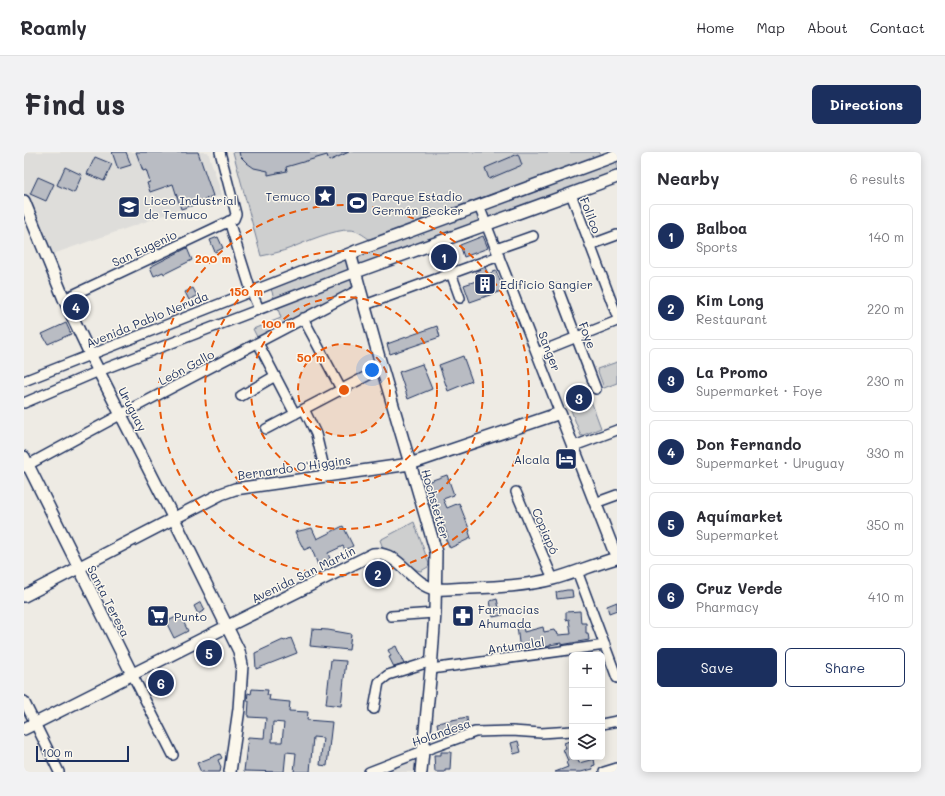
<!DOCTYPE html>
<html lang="en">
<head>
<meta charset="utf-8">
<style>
	body { margin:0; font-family:Mali,sans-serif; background:#f2f2f3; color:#2b2b33 }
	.controls { position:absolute; right:12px; bottom:12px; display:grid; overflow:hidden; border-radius:6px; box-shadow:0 2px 10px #0003 }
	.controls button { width:36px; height:36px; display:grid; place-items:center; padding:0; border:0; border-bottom:1px solid #e1e1e2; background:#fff; color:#2b2b33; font:20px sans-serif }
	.scale { position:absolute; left:12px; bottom:10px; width:93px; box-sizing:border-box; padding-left:4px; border:2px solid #1b2f5e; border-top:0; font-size:11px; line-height:14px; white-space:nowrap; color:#1b2f5e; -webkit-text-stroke:3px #fbf7ec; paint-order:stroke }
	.you { position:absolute; left:348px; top:218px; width:14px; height:14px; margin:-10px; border:3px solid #fff; border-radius:50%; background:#1a73e8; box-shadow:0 0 0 6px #1a73e833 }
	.badge { display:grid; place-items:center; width:26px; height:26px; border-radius:50%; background:#1b2f5e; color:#fff; font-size:13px; font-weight:700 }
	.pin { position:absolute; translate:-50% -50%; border:2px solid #fff; box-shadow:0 1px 4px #0006 }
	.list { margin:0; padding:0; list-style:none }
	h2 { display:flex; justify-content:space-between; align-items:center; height:52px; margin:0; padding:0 16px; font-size:17px }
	h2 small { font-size:13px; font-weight:400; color:#7c7c81 }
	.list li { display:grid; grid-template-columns:26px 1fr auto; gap:12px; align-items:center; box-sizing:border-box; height:64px; margin:0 8px 8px; padding:0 8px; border:1px solid #e1e1e2; border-radius:6px }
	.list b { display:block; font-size:15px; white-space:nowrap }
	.list p { margin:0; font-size:13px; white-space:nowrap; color:#7c7c81 }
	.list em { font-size:13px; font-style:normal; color:#7c7c81 }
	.actions { display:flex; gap:8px; padding:12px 16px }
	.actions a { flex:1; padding:9px 0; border:1px solid #1b2f5e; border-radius:6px; text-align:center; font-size:14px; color:#1b2f5e }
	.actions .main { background:#1b2f5e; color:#fff }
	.icon { flex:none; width:22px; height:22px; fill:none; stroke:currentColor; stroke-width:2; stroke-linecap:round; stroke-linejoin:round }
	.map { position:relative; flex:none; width:593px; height:620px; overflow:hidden; border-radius:6px }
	header { display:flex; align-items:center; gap:24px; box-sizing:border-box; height:56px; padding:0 20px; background:#fff; border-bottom:1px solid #e1e1e2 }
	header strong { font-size:19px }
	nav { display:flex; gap:22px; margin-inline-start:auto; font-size:14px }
	.intro { display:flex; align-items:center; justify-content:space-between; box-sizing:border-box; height:96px; padding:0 24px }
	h1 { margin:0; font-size:28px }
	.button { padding:10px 18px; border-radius:6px; background:#1b2f5e; color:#fff; font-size:14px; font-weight:700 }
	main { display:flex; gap:24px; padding:0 24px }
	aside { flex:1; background:#fff; border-radius:6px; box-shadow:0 2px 10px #0003 }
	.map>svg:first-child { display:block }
	.built { fill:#deddda }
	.green { fill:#cecfcf; stroke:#747f96 }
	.building { fill:#b9bcc3; stroke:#1b2f5e; fill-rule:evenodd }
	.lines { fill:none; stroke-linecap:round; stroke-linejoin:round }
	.minor-casing { stroke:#1b2f5e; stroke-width:12 }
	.major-casing { stroke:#1b2f5e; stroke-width:14 }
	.minor { stroke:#fbf7ec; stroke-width:9 }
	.major { stroke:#fbf7ec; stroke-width:11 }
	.ring { fill:none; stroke:#e8590c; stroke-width:2; stroke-dasharray:7 5 }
	.labels { text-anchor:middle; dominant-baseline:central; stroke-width:3; stroke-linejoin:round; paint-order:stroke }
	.poi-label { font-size:12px; fill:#1b2f5e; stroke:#fbf7ec; text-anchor:start }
	.street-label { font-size:12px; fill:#1b2f5e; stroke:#fbf7ec }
	.centre { fill:#e8590c; stroke:#fbf7ec; stroke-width:2 }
	.ring-label { font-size:12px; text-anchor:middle; font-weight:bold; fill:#e8590c; stroke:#fbf7ec; stroke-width:3; stroke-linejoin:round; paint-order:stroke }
</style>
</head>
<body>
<header>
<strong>Roamly</strong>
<nav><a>Home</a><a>Map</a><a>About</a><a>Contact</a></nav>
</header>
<div class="intro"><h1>Find us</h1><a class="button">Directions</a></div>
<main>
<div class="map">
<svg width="593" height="620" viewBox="0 0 593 620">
	<rect width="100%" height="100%" fill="#eeebe4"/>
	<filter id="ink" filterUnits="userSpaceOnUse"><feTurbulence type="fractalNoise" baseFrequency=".025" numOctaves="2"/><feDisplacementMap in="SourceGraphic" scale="8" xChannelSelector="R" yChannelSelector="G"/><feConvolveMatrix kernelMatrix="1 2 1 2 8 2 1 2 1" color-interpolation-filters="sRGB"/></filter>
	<g filter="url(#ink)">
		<path class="built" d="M0,0H184L198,43L26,103L0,40Z
			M394,607L393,620H360Z"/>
		<path class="green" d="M209,0H576V2L345,87C339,83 333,78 326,78C311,77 281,90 267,96C257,100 247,102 237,104Z
			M593,9V22L336,118L330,107L334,104Z
			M325,103L334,137L235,189L229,177L257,166L246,134Z
			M593,210V231L580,236L573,217Z
			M563,238L577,276L557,284L542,245Z
			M390,370L405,412L404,415L397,419L393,418L370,403L360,399L356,388Z"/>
		<path class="building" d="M88,0H102L107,13L94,17Z
			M112,0H174L189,44L173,50V52L157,57L149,32L126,40L123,31L126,30L122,18L119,19Z
			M215,0H325L305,9L303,3L262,15L263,19L244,23V19L230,16L223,11L216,4Z
			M494,2L498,13L465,27L461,16Z
			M71,5L88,12L80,29L63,22Z
			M41,15L58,23L50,41L33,33Z
			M14,25L30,32L22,49L6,42Z
			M459,84L464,96L440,105L436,93Z
			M194,85L199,96L191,100L186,88Z
			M163,96L168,108L140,122L139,120L130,124L126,115Z
			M461,115L464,122L472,119L480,138L446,150L440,133L455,128L452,119Z
			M169,136L173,144L165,148L161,140Z
			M42,171L47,182L24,192L18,182Z
			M413,174L416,185L366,202L363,192Z
			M439,204L448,229L424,239L415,213Z
			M398,212L408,237L384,247L375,220Z
			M423,323L430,343L419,347L423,356L435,351L446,379L445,380L447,386L426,396L421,386L424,385L412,355L408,357L400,331Z
			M319,374L329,394L321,398L319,394L304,401L306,407L294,413L287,395L280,398L271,380L288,376L293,387Z
			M543,438H548L549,445L533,447L532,440Z
			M473,447L475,456H478L479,463L469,465L466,449Z
			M177,450L181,458L174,462L170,454Z
			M593,450V458L585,461L583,454Z
			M556,459L557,471H562V481H564L565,488L537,493V491L526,493V494L496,499L493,474L499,473L500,480L519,475L520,480L530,478L531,480H533L534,483L547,482L545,467L542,468V460Z
			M156,463L164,479L150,486L142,470Z
			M288,477L304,478L327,482L325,498L286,494Z
			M267,486L273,501L232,517L231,501L259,488L260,489Z
			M372,494L380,512L370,515L365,505L367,504L364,498Z
			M307,508L322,509L317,554L302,552Z
			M228,537L244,538L243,543H246L245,548L266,550L265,559L284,560L283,568L308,570L303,614L296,613L299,586L289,585L286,620H270L272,601L262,600L260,620L220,619L224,585L240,586L242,566L224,565L225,549H223L224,541L227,542ZM249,570L260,571L258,590H248Z
			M443,565L444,575L415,581L413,571Z
			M494,589L497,600L490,602L487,591Z
			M545,589L546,593L548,592V605H551L552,608H554L555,611L570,607L571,613L568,614L569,617L557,620H531L544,615L542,610L544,609L539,597L542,596L540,591Z
			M417,600H427L426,618H421V620H411L410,603H417Z
			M196,602L198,606L194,608L197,615L196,620H177L176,618L173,611Z"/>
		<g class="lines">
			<g class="minor-casing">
				<path id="minor" d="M547,42L593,164
					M455,54L536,261
					M205,69L227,139L235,157
					M566,93L593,83
					M472,97L509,84
					M427,121L436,146
					M534,137L572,237
					M40,147L210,67L212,62L196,0
					M341,153L475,104
					M279,166L317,237
					M234,191L271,262
					M513,201L593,169
					M0,229L330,99
					M217,244L251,224
					M0,251L75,219L332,120
					M280,257L292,282L302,324
					M242,277L358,216
					M550,294L593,278
					M0,315L96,263L336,137
					M492,340L529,427
					M571,351L593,343
					M553,419L593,526
					M367,464L411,461
					M407,517L581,493
					M108,522L149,603
					M0,549L35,620
					M350,557L355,530L364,523L408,509
					M578,572L593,569
					M345,620L399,599L451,580L488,579L517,581L548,579
					M580,620L593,616"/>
			</g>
			<g class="major-casing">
				<path id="major" d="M0,49L40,147L67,204L150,367L215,499L218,513L215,557L206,620
					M332,120L593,25
					M0,305L108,522
					M0,444L197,342L211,337L386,312L536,261L590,399L593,401
					M0,577L204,474L349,402C376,399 387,433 411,437C422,438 434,436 445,436C472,435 502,434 529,427C551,421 571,412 593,406
					M397,620L407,517L411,461L412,400L358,216L327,105L332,99L593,3"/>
			</g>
			<use href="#minor" class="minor"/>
			<use href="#major" class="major"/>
		</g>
	</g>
	<circle cx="320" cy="238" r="46" fill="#e8590c" fill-opacity=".12"/>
	<g class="ring">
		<circle cx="320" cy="238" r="46"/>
		<circle cx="320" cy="238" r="93"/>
		<circle cx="320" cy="238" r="139"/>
		<circle cx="320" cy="238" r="185"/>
	</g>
	<defs>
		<g id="sight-square" transform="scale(1.15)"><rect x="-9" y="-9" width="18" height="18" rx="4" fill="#1b2f5e" stroke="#fbf7ec"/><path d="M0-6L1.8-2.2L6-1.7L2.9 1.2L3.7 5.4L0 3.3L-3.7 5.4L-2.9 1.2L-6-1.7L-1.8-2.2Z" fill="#fff"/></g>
		<g id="stadium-square" transform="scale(1.15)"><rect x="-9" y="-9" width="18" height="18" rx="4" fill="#1b2f5e" stroke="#fbf7ec"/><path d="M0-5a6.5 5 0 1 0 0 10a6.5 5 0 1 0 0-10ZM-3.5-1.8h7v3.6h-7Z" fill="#fff"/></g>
		<g id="school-square" transform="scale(1.15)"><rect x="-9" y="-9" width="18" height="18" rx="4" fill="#1b2f5e" stroke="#fbf7ec"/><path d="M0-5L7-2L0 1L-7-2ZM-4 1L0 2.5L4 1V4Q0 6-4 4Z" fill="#fff"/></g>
		<g id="building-square" transform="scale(1.15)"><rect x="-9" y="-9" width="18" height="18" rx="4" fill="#1b2f5e" stroke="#fbf7ec"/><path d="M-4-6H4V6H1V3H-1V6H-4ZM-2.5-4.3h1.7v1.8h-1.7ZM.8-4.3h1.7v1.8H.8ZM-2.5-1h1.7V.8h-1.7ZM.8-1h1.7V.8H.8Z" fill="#fff"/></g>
		<g id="hotel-square" transform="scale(1.15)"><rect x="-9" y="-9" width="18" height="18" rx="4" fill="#1b2f5e" stroke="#fbf7ec"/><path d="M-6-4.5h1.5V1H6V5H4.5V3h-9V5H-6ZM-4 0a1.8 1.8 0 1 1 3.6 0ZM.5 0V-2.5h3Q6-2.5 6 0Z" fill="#fff"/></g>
		<g id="supermarket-square" transform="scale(1.15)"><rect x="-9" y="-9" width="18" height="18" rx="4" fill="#1b2f5e" stroke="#fbf7ec"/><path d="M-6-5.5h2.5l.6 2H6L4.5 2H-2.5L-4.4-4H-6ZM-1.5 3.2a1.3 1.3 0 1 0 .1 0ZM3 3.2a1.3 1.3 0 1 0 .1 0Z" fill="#fff"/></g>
		<g id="pharmacy-square" transform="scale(1.15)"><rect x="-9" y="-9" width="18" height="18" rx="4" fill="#1b2f5e" stroke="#fbf7ec"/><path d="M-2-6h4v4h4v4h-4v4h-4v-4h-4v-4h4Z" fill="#fff"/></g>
	</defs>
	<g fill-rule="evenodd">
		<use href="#sight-square" x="301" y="44"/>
		<use href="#stadium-square" x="333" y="51"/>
		<use href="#school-square" x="105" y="55"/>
		<use href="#building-square" x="461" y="132"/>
		<use href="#hotel-square" x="542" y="307"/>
		<use href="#supermarket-square" x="134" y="464"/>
		<use href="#pharmacy-square" x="439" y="464"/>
	</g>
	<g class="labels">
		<g class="poi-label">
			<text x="286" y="44" text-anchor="end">Temuco</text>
			<text x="348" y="44">Parque Estadio<tspan x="348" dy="14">Germán Becker</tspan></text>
			<text x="120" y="48">Liceo Industrial<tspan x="120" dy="14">de Temuco</tspan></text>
			<text x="476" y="132">Edificio Sangier</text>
			<text x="526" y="307" text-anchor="end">Alcala</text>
			<text x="454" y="457">Farmacias<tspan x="454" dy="14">Ahumada</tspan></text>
			<text x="150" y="464">Punto</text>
		</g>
		<g class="street-label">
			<text transform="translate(567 63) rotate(69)">Folilco</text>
			<text transform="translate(120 96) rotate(-25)">San Eugenio</text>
			<text transform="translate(123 167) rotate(-22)">Avenida Pablo Neruda</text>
			<text transform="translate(564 183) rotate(69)">Foye</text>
			<text transform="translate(526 199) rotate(69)">Sanger</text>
			<text transform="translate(162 215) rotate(-28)">León Gallo</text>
			<text transform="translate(109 257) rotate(63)">Uruguay</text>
			<text transform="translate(270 315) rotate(-8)">Bernardo O'Higgins</text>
			<text transform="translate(412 352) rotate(74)">Hochstetter</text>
			<text transform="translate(522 379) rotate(67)">Copiapó</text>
			<text transform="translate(279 422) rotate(-26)">Avenida San Martín</text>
			<text transform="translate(85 449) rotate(63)">Santa Teresa</text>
			<text transform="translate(492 493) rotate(-8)">Antumalal</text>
			<text transform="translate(417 580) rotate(-19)">Holandesa</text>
		</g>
	</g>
	<circle cx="320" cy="238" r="6" class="centre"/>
	<g class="ring-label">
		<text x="189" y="111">200 m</text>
		<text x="222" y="144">150 m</text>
		<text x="254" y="176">100 m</text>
		<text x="287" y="210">50 m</text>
	</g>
</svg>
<div class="controls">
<button>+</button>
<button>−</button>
<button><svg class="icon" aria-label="layers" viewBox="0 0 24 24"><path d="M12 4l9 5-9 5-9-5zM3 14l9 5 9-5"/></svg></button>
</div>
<div class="scale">100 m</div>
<div class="you"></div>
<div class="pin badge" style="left:420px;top:105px">1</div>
<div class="pin badge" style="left:354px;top:422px">2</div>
<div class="pin badge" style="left:555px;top:246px">3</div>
<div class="pin badge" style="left:52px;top:155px">4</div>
<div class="pin badge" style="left:185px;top:501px">5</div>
<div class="pin badge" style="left:137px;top:531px">6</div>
</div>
<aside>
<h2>Nearby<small>6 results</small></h2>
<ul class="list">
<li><span class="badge">1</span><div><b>Balboa</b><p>Sports</p></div><em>140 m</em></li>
<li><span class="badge">2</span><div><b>Kim Long</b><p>Restaurant</p></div><em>220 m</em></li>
<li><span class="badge">3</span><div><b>La Promo</b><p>Supermarket · Foye</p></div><em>230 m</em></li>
<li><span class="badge">4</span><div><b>Don Fernando</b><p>Supermarket · Uruguay</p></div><em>330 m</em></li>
<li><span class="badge">5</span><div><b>Aquímarket</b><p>Supermarket</p></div><em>350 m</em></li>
<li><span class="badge">6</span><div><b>Cruz Verde</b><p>Pharmacy</p></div><em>410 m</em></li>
</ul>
<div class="actions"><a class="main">Save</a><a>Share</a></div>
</aside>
</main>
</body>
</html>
